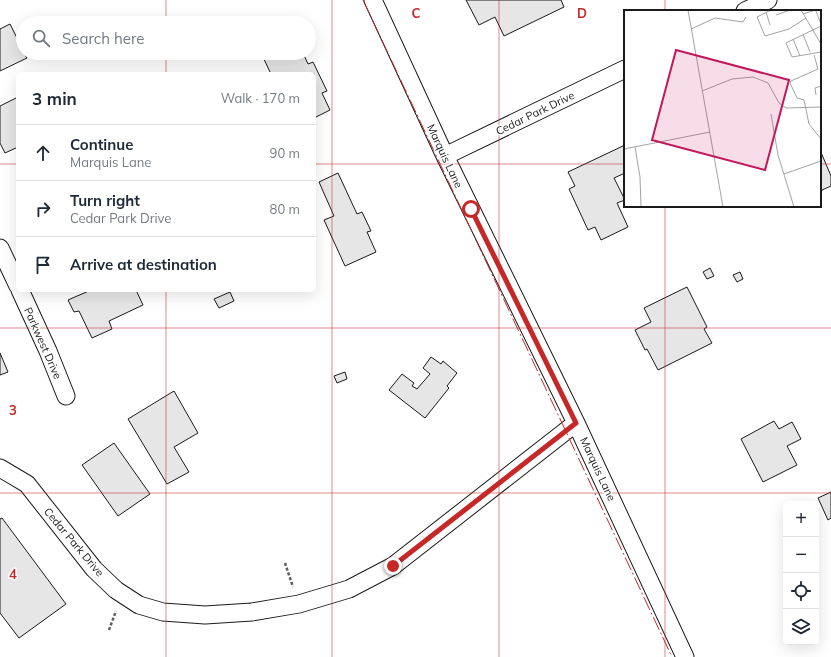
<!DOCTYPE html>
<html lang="en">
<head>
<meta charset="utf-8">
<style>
	body { margin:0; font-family:Mulish,sans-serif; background:#f6f6f7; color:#1f2937 }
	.controls { position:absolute; right:12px; bottom:12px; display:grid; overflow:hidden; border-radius:6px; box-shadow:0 4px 16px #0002 }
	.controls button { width:36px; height:36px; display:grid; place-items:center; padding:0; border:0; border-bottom:1px solid #e0e1e3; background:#fff; color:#1f2937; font:20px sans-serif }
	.stop { position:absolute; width:12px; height:12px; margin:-9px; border:3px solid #c62828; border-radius:50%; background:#fff }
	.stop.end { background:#c62828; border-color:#fff; box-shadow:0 1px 4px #0008 }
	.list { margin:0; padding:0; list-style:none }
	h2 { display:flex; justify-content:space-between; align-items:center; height:52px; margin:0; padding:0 16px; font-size:17px }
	h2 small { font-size:13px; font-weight:400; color:#747a83 }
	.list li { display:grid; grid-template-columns:26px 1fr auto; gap:12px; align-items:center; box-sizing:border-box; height:56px; padding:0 16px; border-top:1px solid #e0e1e3 }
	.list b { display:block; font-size:15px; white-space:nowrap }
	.list p { margin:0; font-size:13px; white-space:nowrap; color:#747a83 }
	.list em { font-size:13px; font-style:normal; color:#747a83 }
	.icon { flex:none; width:22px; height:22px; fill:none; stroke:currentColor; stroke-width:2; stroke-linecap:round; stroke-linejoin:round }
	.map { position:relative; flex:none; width:831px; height:657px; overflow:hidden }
	.search { position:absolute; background:#fff; box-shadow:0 4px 16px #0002; left:16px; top:16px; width:300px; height:44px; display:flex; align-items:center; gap:10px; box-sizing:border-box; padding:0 14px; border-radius:22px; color:#747a83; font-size:15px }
	.panel { position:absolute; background:#fff; box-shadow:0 4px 16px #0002; left:16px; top:72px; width:300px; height:220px; border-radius:6px }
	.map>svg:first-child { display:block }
	.building { fill:#e6e6e6; stroke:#1a1a1a }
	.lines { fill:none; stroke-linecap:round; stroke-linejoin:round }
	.street-casing { stroke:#1a1a1a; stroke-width:19 }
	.path { stroke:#5f5f5f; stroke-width:2.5; stroke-dasharray:3 2; stroke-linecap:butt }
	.street { stroke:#fff; stroke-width:17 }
	.power { stroke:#c62828; stroke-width:1; stroke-dasharray:14 3 2 3; stroke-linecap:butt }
	.route { stroke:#c62828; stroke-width:5 }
	.grid { fill:none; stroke:#c62828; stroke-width:1; stroke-opacity:0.55 }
	.labels { text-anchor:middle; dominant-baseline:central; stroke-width:3; stroke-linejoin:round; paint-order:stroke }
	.street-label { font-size:11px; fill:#1a1a1a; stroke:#fff }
	.inset-road { fill:none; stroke:#a3a3a3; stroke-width:1 }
	.view { fill:#c2185b; fill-opacity:0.15; stroke:#c2185b; stroke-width:2 }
	.inset-edge { fill:none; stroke:#1a1a1a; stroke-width:2 }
	.grid-label { font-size:13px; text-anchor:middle; font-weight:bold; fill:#c62828; stroke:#fff; stroke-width:3; stroke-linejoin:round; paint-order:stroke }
</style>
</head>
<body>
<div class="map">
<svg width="831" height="657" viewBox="0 0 831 657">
	<rect width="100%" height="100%" fill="#fff"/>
	<path class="building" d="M466,0H561L564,7L504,36L495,17L479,25Z
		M10,24L23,50V53H24L27,58L0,71V29Z
		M261,53H303L308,64L313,62L327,91L322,93L330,110L314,118V74H271Z
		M18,97V147L5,153L0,143V106Z
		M625,145V173L614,178L625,200L617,203L628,227L601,240L595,227L588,230L569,189L575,186L568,172Z
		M820,150L831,176V186L820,191Z
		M338,173L357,214L362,212L371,231L367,232L376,252L345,266L324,220L334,216L319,182Z
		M710,268L714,276L707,279L703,272Z
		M740,272L743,279L737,282L733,275Z
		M687,287L707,327L704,329L712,343L658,370L647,349L645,350L635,330L651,322L644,308Z
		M91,290H136L143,305L109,321L112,329L92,338L79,311L74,312L68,300Z
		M230,292L234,301L219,308L214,299Z
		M0,353L8,372L0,375Z
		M431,357L441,364L443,361L457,373L447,386L449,388L425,418L389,390L402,374L414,383L412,386L417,389L430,374L423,368Z
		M345,372L347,379L337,383L334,376Z
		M174,391L198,433L174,447L189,472L167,484L128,419Z
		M774,421L779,429L792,422L801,439L787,446L797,465L763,482L741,439Z
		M114,443L150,494L118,516L82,465Z
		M831,492V518L828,520L818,498Z
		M2,518L66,604L19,638L0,613V519Z"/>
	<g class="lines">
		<g class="street-casing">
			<path id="street" d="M373,0L445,156L576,423L685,657
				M745,11L768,0
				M445,156L625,69
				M0,248L18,286
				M20,290L48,351L66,396
				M0,468L27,484L94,569L116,590L139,605L163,612L205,615L252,612L299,604L349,589L393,566L576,423"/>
		</g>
		<path class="path" d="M285,563L293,587
			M109,630L116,611"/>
		<use href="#street" class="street"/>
		<path class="power" d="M363,0L672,657"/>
	</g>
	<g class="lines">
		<path class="route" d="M393,566L576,423L471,209"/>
	</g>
	<path class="grid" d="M166,0V23M332,0V657M499,0V657M665,0V11M166,53V74M0,164H18M314,164H625M820,164H831M665,206V657M166,290V657M0,328H831M0,493H831"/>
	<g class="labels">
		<g class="street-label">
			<text transform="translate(535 113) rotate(-26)">Cedar Park Drive</text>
			<text transform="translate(445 156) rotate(65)">Marquis Lane</text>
			<text transform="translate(43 343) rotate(66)">Parkwest Drive</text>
			<text transform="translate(598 469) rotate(65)">Marquis Lane</text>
			<text transform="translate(74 542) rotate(50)">Cedar Park Drive</text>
		</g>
	</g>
	<g transform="translate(624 10)">
		<rect width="197" height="197" fill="#fff"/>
		<path class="inset-road" d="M64,0L99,197M147,0L133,7L141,26L165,19L182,8M177,0L197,34M192,1L197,14M142,2L146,15M179,4L192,0M152,5L166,0M197,16L162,33L168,47L197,42M67,19L91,8L119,12L122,7M179,24L186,42M169,29L176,46M190,45L194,59L167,71L166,73L173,88L180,90L185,114L197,129M78,81L108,69L129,67L144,73L155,93L162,98L197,97M192,85L191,78L197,76M147,104L154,145L170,197M11,137L16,167L17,197M0,139L86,122M160,164L197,151"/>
		<path class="view" d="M52,40L165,70L141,160L28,130Z"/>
		<rect width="197" height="197" class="inset-edge"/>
	</g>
	<g class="grid-label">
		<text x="416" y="18">C</text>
		<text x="582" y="18">D</text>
		<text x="13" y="415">3</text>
		<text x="13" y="579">4</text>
	</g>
</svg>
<div class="controls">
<button>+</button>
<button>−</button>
<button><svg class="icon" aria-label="locate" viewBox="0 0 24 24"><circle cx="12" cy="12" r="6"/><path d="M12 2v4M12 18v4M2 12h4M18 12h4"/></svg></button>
<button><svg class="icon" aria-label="layers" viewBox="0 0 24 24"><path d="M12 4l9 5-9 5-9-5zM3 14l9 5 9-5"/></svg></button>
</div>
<div class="stop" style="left:471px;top:209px"></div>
<div class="stop end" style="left:393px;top:566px"></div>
<div class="search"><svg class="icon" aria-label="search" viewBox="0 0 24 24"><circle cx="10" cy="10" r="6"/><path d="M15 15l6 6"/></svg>Search here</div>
<section class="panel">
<h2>3 min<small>Walk · 170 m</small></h2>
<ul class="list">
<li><svg class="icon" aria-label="ahead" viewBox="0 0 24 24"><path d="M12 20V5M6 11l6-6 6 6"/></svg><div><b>Continue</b><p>Marquis Lane</p></div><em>90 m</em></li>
<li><svg class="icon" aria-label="right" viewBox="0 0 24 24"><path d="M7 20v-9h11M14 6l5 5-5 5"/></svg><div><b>Turn right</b><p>Cedar Park Drive</p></div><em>80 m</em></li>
<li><svg class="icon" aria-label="arrive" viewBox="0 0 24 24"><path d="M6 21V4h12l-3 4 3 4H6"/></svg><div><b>Arrive at destination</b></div></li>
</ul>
</section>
</div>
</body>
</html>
